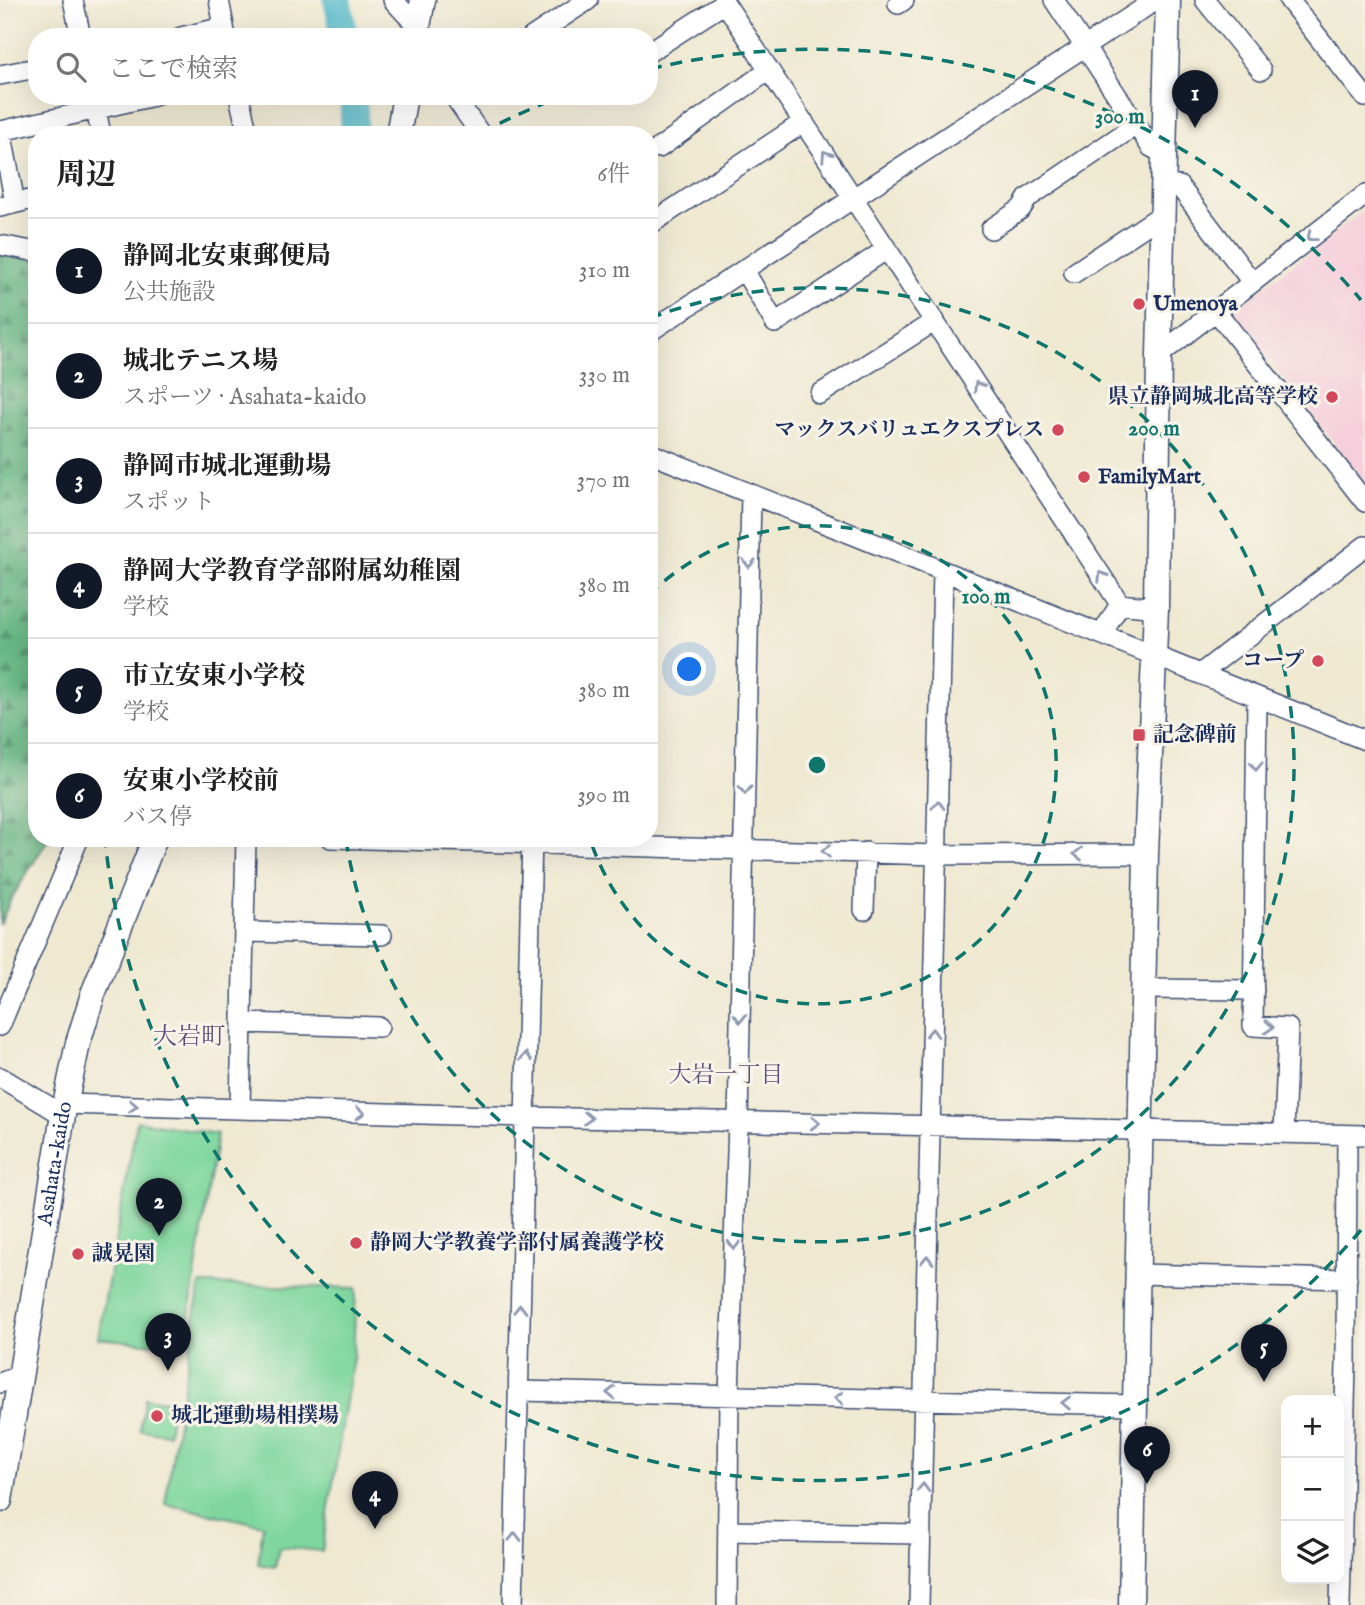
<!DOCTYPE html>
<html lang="ja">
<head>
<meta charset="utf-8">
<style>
	body { margin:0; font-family:"IM FELL English","Noto Serif JP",serif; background:#f2f2f2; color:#222 }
	.controls { position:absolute; right:21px; bottom:21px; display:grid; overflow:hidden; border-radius:14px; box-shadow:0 7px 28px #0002 }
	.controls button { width:63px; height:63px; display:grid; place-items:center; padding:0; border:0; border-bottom:2px solid #e0e0e0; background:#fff; color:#222; font:35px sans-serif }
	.you { position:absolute; left:690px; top:670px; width:24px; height:24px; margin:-18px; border:5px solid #fff; border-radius:50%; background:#1a73e8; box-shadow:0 0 0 10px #1a73e833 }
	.badge { display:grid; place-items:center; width:46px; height:46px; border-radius:50%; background:#111827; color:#fff; font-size:23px; font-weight:700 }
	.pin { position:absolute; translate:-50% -58px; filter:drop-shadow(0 2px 4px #0008) }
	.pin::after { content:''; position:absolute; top:37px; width:24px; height:21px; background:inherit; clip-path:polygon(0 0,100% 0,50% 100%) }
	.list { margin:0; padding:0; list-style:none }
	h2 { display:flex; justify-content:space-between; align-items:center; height:91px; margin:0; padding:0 28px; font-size:30px }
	h2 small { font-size:23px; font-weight:400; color:#767676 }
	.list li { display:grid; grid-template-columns:46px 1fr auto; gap:21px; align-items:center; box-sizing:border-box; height:105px; padding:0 28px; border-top:2px solid #e0e0e0 }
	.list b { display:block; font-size:26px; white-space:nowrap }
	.list p { margin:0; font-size:23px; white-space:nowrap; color:#767676 }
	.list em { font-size:23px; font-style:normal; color:#767676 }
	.icon { flex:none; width:38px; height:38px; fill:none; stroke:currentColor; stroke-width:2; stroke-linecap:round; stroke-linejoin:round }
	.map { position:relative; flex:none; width:1365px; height:1605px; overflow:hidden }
	.search { position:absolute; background:#fff; box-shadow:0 7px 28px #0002; left:28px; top:28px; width:630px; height:77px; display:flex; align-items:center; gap:18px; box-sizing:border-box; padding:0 24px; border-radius:28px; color:#767676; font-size:26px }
	.panel { position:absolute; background:#fff; box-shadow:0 7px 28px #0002; left:28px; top:126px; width:630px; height:721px; border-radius:28px }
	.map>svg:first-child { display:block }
	.built { fill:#f5cfdb }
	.forest { fill:url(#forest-firs); stroke:#417471; stroke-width:2 }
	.pitch { fill:#7fd79d; stroke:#4d837e; stroke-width:2 }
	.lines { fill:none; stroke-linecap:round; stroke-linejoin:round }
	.river { stroke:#4eb8ca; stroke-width:28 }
	.minor-casing { stroke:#3b4b6f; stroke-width:22 }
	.tertiary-casing { stroke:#3b4b6f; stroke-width:27 }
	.minor { stroke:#fff; stroke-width:19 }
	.tertiary { stroke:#fff; stroke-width:24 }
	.oneway { stroke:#8d97ae }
	.ring { fill:none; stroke:#0f766e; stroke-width:3.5; stroke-dasharray:12 9 }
	.poi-dot { fill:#d1495b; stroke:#f7f3e8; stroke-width:2.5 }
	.labels { text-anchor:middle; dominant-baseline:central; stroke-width:6; stroke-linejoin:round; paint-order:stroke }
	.poi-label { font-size:21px; font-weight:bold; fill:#1b2f5e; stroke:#f7f3e8; text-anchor:start }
	.street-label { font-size:21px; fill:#1b2f5e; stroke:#f7f3e8 }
	.neighbourhood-label { font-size:23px; fill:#5b537c; stroke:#f7f3e8 }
	.quarter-label { font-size:24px; fill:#5b537c; stroke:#f7f3e8 }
	.centre { fill:#0f766e; stroke:#f7f3e8; stroke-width:3.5 }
	.ring-label { font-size:21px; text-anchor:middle; font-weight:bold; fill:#0f766e; stroke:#f7f3e8; stroke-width:6; stroke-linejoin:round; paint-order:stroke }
</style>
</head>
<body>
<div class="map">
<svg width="1365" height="1605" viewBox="0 0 1365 1605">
	<defs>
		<pattern id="forest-firs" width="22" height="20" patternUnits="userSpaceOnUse" patternTransform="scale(1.75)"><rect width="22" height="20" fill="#67b884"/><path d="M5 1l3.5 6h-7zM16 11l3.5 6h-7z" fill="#54966f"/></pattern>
	</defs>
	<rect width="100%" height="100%" fill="#f7f3e8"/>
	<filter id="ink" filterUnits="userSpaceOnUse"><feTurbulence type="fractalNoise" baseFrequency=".0143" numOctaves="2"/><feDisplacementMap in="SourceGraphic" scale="14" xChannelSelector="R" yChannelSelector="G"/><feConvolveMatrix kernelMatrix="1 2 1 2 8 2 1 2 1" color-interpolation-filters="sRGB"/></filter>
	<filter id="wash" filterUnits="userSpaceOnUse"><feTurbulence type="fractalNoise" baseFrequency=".00686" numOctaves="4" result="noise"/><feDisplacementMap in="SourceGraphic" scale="28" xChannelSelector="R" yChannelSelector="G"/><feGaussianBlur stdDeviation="1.57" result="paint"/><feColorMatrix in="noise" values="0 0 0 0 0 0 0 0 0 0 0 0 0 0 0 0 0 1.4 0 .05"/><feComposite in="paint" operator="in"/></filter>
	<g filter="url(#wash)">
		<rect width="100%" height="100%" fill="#efe9d1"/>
		<path class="built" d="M1365,209V482L1231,312Z"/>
		<path class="forest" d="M0,254L37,260V838H49L11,899L0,924Z"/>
		<path class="pitch" d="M137,1121L217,1134L184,1347L98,1338Z
			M200,1284L356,1288L353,1358L322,1551L279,1547L275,1567L258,1564L263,1525L165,1504Z
			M145,1398L173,1402L168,1434L140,1430Z"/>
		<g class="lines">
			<path class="river" d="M337,0L345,37
				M354,135V96"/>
		</g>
	</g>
	<g filter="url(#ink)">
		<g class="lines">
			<g class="minor-casing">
				<path id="minor" d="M73,0L81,37
					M219,0L226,37
					M393,0L418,27
					M723,0L1120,604L1156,608
					M1054,0L1151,147L1164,154
					M1205,0L1261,70
					M1289,0L1365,97
					M898,4L904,0
					M181,37L224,27
					M532,37L588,0
					M649,52L725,3
					M0,75L37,68
					M239,96L248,135
					M454,96L481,135
					M94,98L101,135
					M659,148L769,70
					M1163,186H1179L1252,282
					M15,203L1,131L154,96
					M0,207L37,198
					M649,225L804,122
					M991,229L1021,209L1028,198L1136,125
					M0,245L37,252
					M744,270L775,323L887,249
					M1074,273L1163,214
					M1216,311L1365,502
					M649,332L1156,0
					M1159,355L1365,195
					M820,394L935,321
					M649,453L1365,740
					M1102,634L1120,604
					M1200,674L1365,546
					M1257,697L1253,1026L1288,1028L1284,1133
					M331,838L937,855L1146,854
					M864,910L866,852
					M244,932L382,935
					M1144,989L1254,990
					M242,1023L379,1027
					M0,1026L79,838
					M0,1077L63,1115
					M65,1104L525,1117L1365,1135
					M240,1109L246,838
					M1137,1274L1347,1279
					M0,1383L20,1375
					M519,1391L1134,1405
					M728,1531L921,1534
					M513,1605L532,838
					M727,1605L729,1395L738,1121L751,495
					M919,1605L943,572
					M1340,1605L1346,1364L1347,1135"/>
			</g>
			<g class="tertiary-casing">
				<g id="tertiary">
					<path d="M416,37L423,0"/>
					<path d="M398,135L405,96"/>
					<path id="s1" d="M0,1500L63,1115L78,1043L93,994L155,838"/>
					<path d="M1131,1605L1146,854L1156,608L1159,355L1168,0"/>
				</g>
			</g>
			<use href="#minor" class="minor"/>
			<use href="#tertiary" class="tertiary"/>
		</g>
		<defs><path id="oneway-chevron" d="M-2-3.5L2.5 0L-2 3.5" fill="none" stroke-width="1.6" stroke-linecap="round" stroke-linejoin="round" transform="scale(1.75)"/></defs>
		<g class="oneway">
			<use href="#oneway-chevron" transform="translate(826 155) rotate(-123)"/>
			<use href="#oneway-chevron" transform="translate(1311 237) rotate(142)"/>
			<use href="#oneway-chevron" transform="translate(978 386) rotate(-123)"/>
			<use href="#oneway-chevron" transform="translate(749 563) rotate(91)"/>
			<use href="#oneway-chevron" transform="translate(1102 576) rotate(-123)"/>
			<use href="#oneway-chevron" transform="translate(1256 766) rotate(91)"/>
			<use href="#oneway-chevron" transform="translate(745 790) rotate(91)"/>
			<use href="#oneway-chevron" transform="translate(938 805) rotate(-89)"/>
			<use href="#oneway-chevron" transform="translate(826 851) rotate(-178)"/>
			<use href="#oneway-chevron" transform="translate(1078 854) rotate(180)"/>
			<use href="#oneway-chevron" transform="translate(740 1018) rotate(91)"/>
			<use href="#oneway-chevron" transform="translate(1269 1027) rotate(3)"/>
			<use href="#oneway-chevron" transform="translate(932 1033) rotate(-88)"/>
			<use href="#oneway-chevron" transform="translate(526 1057) rotate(-89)"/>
			<use href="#oneway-chevron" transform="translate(133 1106) rotate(2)"/>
			<use href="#oneway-chevron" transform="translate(360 1113) rotate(2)"/>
			<use href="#oneway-chevron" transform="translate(588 1118) rotate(1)"/>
			<use href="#oneway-chevron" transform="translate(815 1123) rotate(2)"/>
			<use href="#oneway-chevron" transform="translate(734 1245) rotate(92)"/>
			<use href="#oneway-chevron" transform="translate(927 1260) rotate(-89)"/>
			<use href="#oneway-chevron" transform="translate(520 1309) rotate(-89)"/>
			<use href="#oneway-chevron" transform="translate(611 1393) rotate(-179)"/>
			<use href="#oneway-chevron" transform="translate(839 1398) rotate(-179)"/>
			<use href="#oneway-chevron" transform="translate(1066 1403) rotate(-179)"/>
			<use href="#oneway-chevron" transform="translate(923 1488) rotate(-88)"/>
			<use href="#oneway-chevron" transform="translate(515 1537) rotate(-89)"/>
		</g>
	</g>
	<g class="ring">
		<path d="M649 595A239 239 0 1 1 590 839"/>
		<path d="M650 318A477 477 0 1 1 346 840"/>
		<path d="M1361 1230A716 716 0 0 1 105 840M481 133A716 716 0 0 1 560 97M650 69A716 716 0 0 1 1361 300"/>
	</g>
	<g class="poi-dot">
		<circle cx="1139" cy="304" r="7"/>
		<circle cx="1332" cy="397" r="7"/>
		<circle cx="1058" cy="430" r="7"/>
		<circle cx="1084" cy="477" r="7"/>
		<circle cx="1318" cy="661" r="7"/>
		<rect x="1132" y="728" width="14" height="14" rx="3.5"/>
		<circle cx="356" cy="1243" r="7"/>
		<circle cx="78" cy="1254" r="7"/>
		<circle cx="157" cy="1416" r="7"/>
	</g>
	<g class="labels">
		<g class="poi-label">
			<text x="1153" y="304">Umenoya</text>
			<text x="1318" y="397" text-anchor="end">県立静岡城北高等学校</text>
			<text x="1044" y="430" text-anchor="end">マックスバリュエクスプレス</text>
			<text x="1098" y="477">FamilyMart</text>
			<text x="1304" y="661" text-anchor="end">コープ</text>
			<text x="1153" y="735">記念碑前</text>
			<text x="370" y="1243">静岡大学教養学部付属養護学校</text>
			<text x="92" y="1254">誠晃園</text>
			<text x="171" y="1416">城北運動場相撲場</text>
		</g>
		<g class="street-label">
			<text stroke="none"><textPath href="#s1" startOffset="341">Asahata-kaido</textPath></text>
		</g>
		<g class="neighbourhood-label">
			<text x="726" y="1075">大岩一丁目</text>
		</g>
		<g class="quarter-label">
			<text x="189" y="1037">大岩町</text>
		</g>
	</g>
	<circle cx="817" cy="765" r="10" class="centre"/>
	<g class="ring-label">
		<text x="1120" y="123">300 m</text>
		<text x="1154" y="435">200 m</text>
		<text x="986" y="603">100 m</text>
	</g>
</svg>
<div class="controls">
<button>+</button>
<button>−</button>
<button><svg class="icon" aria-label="layers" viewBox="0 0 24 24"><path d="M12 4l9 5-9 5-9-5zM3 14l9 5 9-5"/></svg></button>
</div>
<div class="you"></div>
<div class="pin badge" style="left:1195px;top:128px">1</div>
<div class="pin badge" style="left:159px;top:1236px">2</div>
<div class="pin badge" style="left:168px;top:1371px">3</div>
<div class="pin badge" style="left:375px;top:1529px">4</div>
<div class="pin badge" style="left:1264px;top:1382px">5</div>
<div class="pin badge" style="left:1147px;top:1484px">6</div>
<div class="search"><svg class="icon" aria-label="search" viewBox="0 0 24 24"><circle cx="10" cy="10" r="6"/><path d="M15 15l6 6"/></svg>ここで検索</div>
<section class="panel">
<h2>周辺<small>6件</small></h2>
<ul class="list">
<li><span class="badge">1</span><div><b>静岡北安東郵便局</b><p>公共施設</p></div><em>310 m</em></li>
<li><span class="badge">2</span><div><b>城北テニス場</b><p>スポーツ · Asahata-kaido</p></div><em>330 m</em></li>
<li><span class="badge">3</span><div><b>静岡市城北運動場</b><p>スポット</p></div><em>370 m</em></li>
<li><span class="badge">4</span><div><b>静岡大学教育学部附属幼稚園</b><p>学校</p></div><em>380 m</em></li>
<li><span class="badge">5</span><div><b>市立安東小学校</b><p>学校</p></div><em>380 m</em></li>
<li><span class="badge">6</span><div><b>安東小学校前</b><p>バス停</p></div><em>390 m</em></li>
</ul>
</section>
</div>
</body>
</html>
